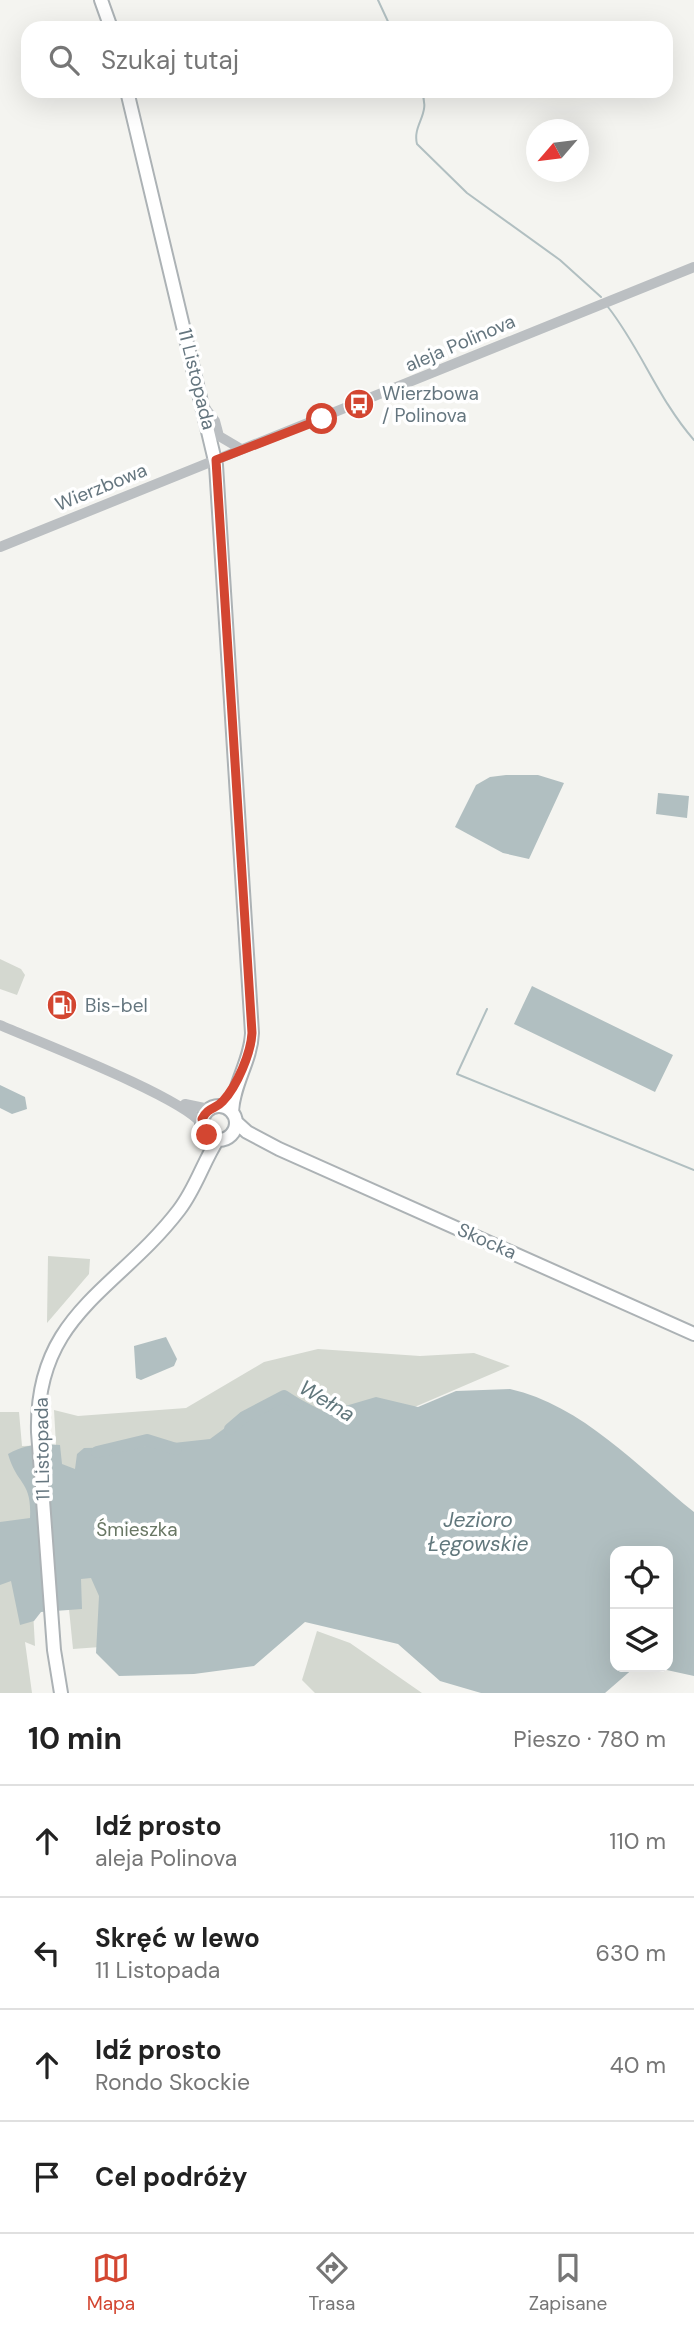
<!DOCTYPE html>
<html lang="pl">
<head>
<meta charset="utf-8">
<style>
	body { margin:0; font-family:"DM Sans",sans-serif; background:#f2f2f2; color:#222 }
	.controls { position:absolute; right:21px; bottom:21px; display:grid; overflow:hidden; border-radius:14px; box-shadow:0 7px 28px #0002 }
	.controls button { width:63px; height:63px; display:grid; place-items:center; padding:0; border:0; border-bottom:2px solid #e0e0e0; background:#fff; color:#222; font:35px sans-serif }
	.compass { position:absolute; left:526px; top:119px; width:63px; height:63px; border-radius:50%; background:#fff; box-shadow:0 7px 28px #0002; rotate:242deg }
	.stop { position:absolute; width:21px; height:21px; margin:-16px; border:5px solid #d34631; border-radius:50%; background:#fff }
	.stop.end { background:#d34631; border-color:#fff; box-shadow:0 2px 7px #0008 }
	.list { margin:0; padding:0; list-style:none }
	h2 { display:flex; justify-content:space-between; align-items:center; height:91px; margin:0; padding:0 28px; font-size:30px }
	h2 small { font-size:23px; font-weight:400; color:#767676 }
	.list li { display:grid; grid-template-columns:46px 1fr auto; gap:21px; align-items:center; box-sizing:border-box; height:112px; padding:0 28px; border-top:2px solid #e0e0e0 }
	.list b { display:block; font-size:26px; white-space:nowrap }
	.list p { margin:0; font-size:23px; white-space:nowrap; color:#767676 }
	.list em { font-size:23px; font-style:normal; color:#767676 }
	.icon { flex:none; width:38px; height:38px; fill:none; stroke:currentColor; stroke-width:2; stroke-linecap:round; stroke-linejoin:round }
	.map { position:relative; flex:none; width:694px; height:1693px; overflow:hidden }
	.search { position:absolute; background:#fff; box-shadow:0 7px 28px #0002; left:21px; right:21px; top:21px; height:77px; display:flex; align-items:center; gap:18px; box-sizing:border-box; padding:0 24px; border-radius:21px; color:#767676; font-size:26px }
	.sheet { height:539px; background:#fff }
	nav { display:flex; justify-content:space-around; align-items:center; box-sizing:border-box; height:98px; border-top:2px solid #e0e0e0; background:#fff; font-size:19px; color:#767676 }
	nav a { display:grid; justify-items:center; gap:4px }
	nav .on { color:#d34631 }
	.map>svg:first-child { display:block }
	.green { fill:#d4d8d0 }
	.water { fill:#b1bfc1 }
	.lines { fill:none; stroke-linecap:round; stroke-linejoin:round }
	.stream { stroke:#b1bfc1; stroke-width:2 }
	.river { stroke:#b1bfc1; stroke-width:12 }
	.major-casing { stroke:#acb2b5; stroke-width:16 }
	.minor { stroke:#bbbfc2; stroke-width:10 }
	.major { stroke:#fff; stroke-width:12 }
	.route { stroke:#d34631; stroke-width:9 }
	.labels { text-anchor:middle; dominant-baseline:central; stroke-width:7; stroke-linejoin:round; paint-order:stroke }
	.street-label { font-size:19px; fill:#65767f; stroke:#fff }
	.poi-label { font-size:19px; fill:#65767f; stroke:#fff; text-anchor:start }
	.park-label { font-size:19px; fill:#697764; stroke:#fff }
	.water-label { font-size:21px; font-style:italic; fill:#61777c; stroke:#fff }
</style>
</head>
<body>
<div class="map">
<svg width="694" height="1693" viewBox="0 0 694 1693">
	<rect width="100%" height="100%" fill="#f4f4f0"/>
	<path class="green" d="M0,959L21,969L25,975L17,995L0,989Z
		M48,1256L90,1259L89,1274L47,1323Z
		M318,1349L420,1356L474,1353L510,1366L403,1412L288,1633L73,1649L69,1609L33,1611L35,1646L25,1642L32,1693H0V1412H19L22,1446L56,1445L54,1410L78,1416L186,1408L264,1362Z
		M317,1631L350,1643L422,1693H315L302,1680Z"/>
	<path class="water" d="M506,775H538L564,783L529,859L503,853L455,827L476,785L490,777Z
		M658,793L689,796L687,818L656,814Z
		M532,986L673,1055L655,1092L514,1024Z
		M0,1085L25,1097L27,1109L12,1114L0,1108Z
		M166,1337L177,1359L174,1366L141,1380L136,1378L134,1346Z
		M510,1389C582,1405 638,1467 694,1512V1676L653,1667H668V1551H615V1667H635L605,1693H481L440,1681L398,1644L305,1622L254,1666L194,1674L119,1676L96,1653L99,1596L91,1578L81,1579L82,1609L41,1612L34,1621L20,1625L11,1581L0,1585V1522L30,1518C32,1480 17,1486 8,1454C25,1444 41,1443 60,1445L62,1464L75,1469L77,1454L84,1448L137,1447L210,1439L229,1425L290,1394L325,1412L376,1397L418,1407L456,1391Z"/>
	<g class="lines">
		<path class="stream" d="M378,0L391,28
			M421,91C432,114 412,124 417,144L467,193L560,260L601,297
			M608,307C641,349 658,399 694,440
			M487,1009L457,1074L694,1170"/>
		<path class="river" d="M230,1429L244,1417L284,1396L298,1405
			M97,1452L147,1440L176,1449"/>
		<g class="major-casing">
			<path id="major" d="M101,0L111,28
				M127,91L216,465L252,1033C251,1061 233,1084 232,1112
				M202 1123a17 17 0 1 1 34 0a17 17 0 1 1-34 0Z
				M236,1122L247,1132L279,1149L694,1334
				M61,1693L54,1650L38,1432C35,1314 118,1290 179,1210C196,1188 203,1162 218,1139"/>
		</g>
		<path class="minor" d="M203,405L215,421L219,436L241,449
			M0,547L694,267
			M0,1025C39,1042 182,1097 202,1124
			M185,1104L209,1109"/>
		<use href="#major" class="major"/>
	</g>
	<g class="lines">
		<path class="route" d="M207,1135L202,1119C208,1107 216,1109 223,1101C237,1086 251,1053 252,1033L216,460L322,419"/>
	</g>
	<defs>
		<g id="bus-disc" transform="scale(1.575)"><circle r="9.5" fill="#d34631" stroke="#fff"/><path d="M-5-6H5V4H4V6H2V4H-2V6H-4V4H-5ZM-3.5-4V0h7V-4ZM-3.5 1.2v1.5H-2V1.2ZM2 1.2v1.5H3.5V1.2Z" fill="#fff"/></g>
		<g id="fuel-disc" transform="scale(1.575)"><circle r="9.5" fill="#d34631" stroke="#fff"/><path d="M-5.5-6h7V0h2V4h1.3V-2.5L3-4.5l.8-.8L6-3V5H2.5V1h-1V6h-7ZM-4.2-4.7v3.2H.2V-4.7Z" fill="#fff"/></g>
	</defs>
	<g fill-rule="evenodd">
		<use href="#bus-disc" x="359" y="404"/>
		<use href="#fuel-disc" x="62" y="1005"/>
	</g>
	<g class="labels">
		<g class="street-label">
			<text transform="translate(460 343) rotate(-23)">aleja Polinova</text>
			<text transform="translate(197 379) rotate(76)">11 Listopada</text>
			<text transform="translate(101 487) rotate(-22)">Wierzbowa</text>
			<text transform="translate(487 1241) rotate(24)">Skocka</text>
			<text transform="translate(42 1449) rotate(-91)">11 Listopada</text>
		</g>
		<g class="poi-label">
			<text x="382" y="393">Wierzbowa<tspan x="382" dy="22">/ Polinova</tspan></text>
			<text x="85" y="1005">Bis-bel</text>
		</g>
		<g class="park-label">
			<text x="137" y="1529">Śmieszka</text>
		</g>
		<g class="water-label">
			<text transform="translate(327 1401) rotate(31)">Wełna</text>
			<text x="478" y="1520">Jezioro<tspan x="478" dy="24">Łęgowskie</tspan></text>
		</g>
	</g>
</svg>
<div class="controls">
<button><svg class="icon" aria-label="locate" viewBox="0 0 24 24"><circle cx="12" cy="12" r="6"/><path d="M12 2v4M12 18v4M2 12h4M18 12h4"/></svg></button>
<button><svg class="icon" aria-label="layers" viewBox="0 0 24 24"><path d="M12 4l9 5-9 5-9-5zM3 14l9 5 9-5"/></svg></button>
</div>
<svg class="compass" viewBox="-18 -18 36 36"><path d="M0-13l5 13h-10z" fill="#e53935"/><path d="M0 13l5-13h-10z" fill="#767676"/></svg>
<div class="stop" style="left:322px;top:419px"></div>
<div class="stop end" style="left:207px;top:1135px"></div>
<div class="search"><svg class="icon" aria-label="search" viewBox="0 0 24 24"><circle cx="10" cy="10" r="6"/><path d="M15 15l6 6"/></svg>Szukaj tutaj</div>
</div>
<section class="sheet">
<h2>10 min<small>Pieszo · 780 m</small></h2>
<ul class="list">
<li><svg class="icon" aria-label="ahead" viewBox="0 0 24 24"><path d="M12 20V5M6 11l6-6 6 6"/></svg><div><b>Idź prosto</b><p>aleja Polinova</p></div><em>110 m</em></li>
<li><svg class="icon" aria-label="left" viewBox="0 0 24 24"><path d="M17 20v-9H6M10 6l-5 5 5 5"/></svg><div><b>Skręć w lewo</b><p>11 Listopada</p></div><em>630 m</em></li>
<li><svg class="icon" aria-label="ahead" viewBox="0 0 24 24"><path d="M12 20V5M6 11l6-6 6 6"/></svg><div><b>Idź prosto</b><p>Rondo Skockie</p></div><em>40 m</em></li>
<li><svg class="icon" aria-label="arrive" viewBox="0 0 24 24"><path d="M6 21V4h12l-3 4 3 4H6"/></svg><div><b>Cel podróży</b></div></li>
</ul>
</section>
<nav>
<a class="on"><svg class="icon" aria-label="map" viewBox="0 0 24 24"><path d="M3 6l6-2 6 2 6-2v14l-6 2-6-2-6 2zM9 4v14M15 6v14"/></svg>Mapa</a>
<a><svg class="icon" aria-label="directions" viewBox="0 0 24 24"><path d="M12 3l9 9-9 9-9-9zM9 14v-3h6M13 9l2 2-2 2"/></svg>Trasa</a>
<a><svg class="icon" aria-label="saved" viewBox="0 0 24 24"><path d="M7 4h10v16l-5-4-5 4z"/></svg>Zapisane</a>
</nav>
</body>
</html>
